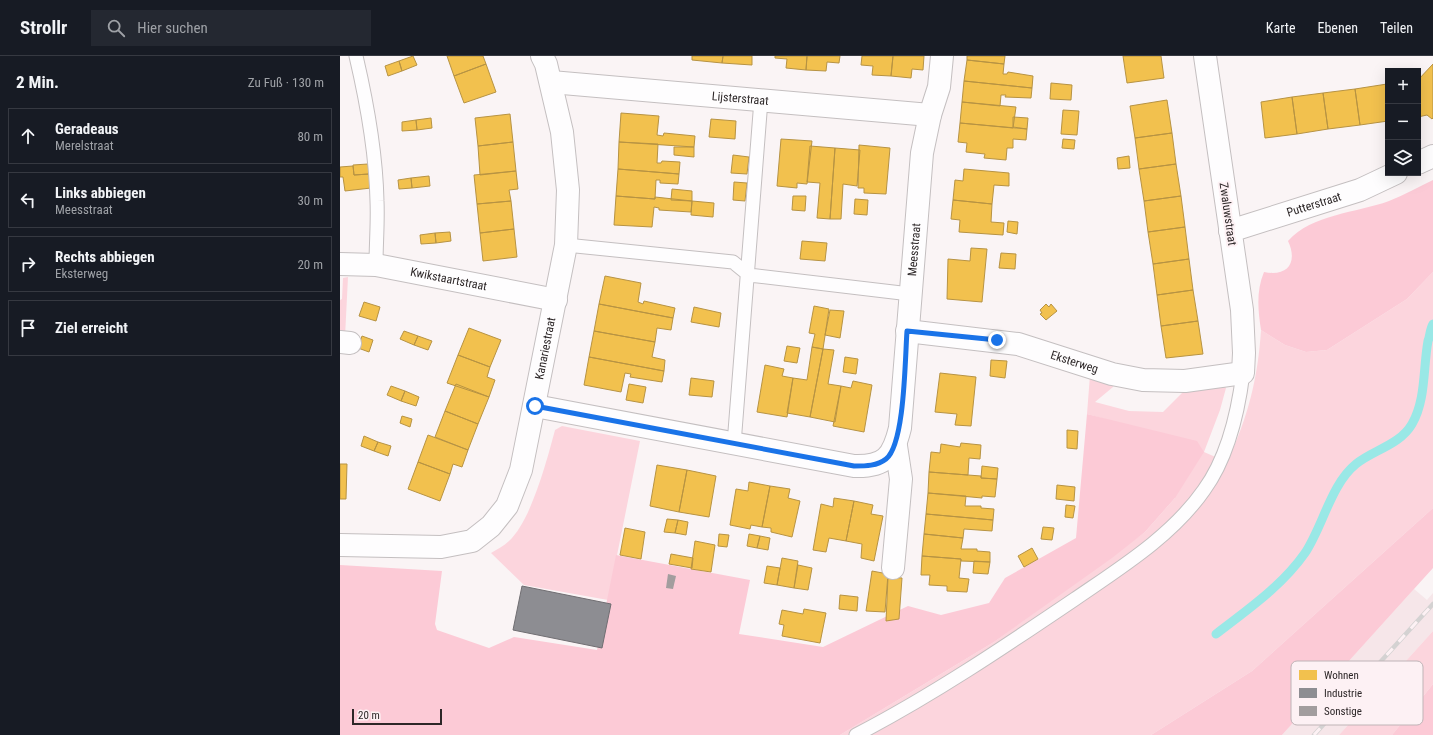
<!DOCTYPE html>
<html lang="de">
<head>
<meta charset="utf-8">
<style>
	body { margin:0; font-family:"Roboto Condensed",sans-serif; background:#242831; color:#f1f3f6 }
	.controls { position:absolute; right:12px; top:12px; display:grid; overflow:hidden; border-radius:0px; box-shadow:0 4px 16px #0002 }
	.controls button { width:36px; height:36px; display:grid; place-items:center; padding:0; border:0; border-bottom:1px solid #363941; background:#171b24; color:#f1f3f6; font:20px sans-serif }
	.scale { position:absolute; left:12px; bottom:10px; width:90px; box-sizing:border-box; padding-left:4px; border:2px solid #2d2728; border-top:0; font-size:11px; line-height:14px; white-space:nowrap; color:#2d2728; -webkit-text-stroke:3px #fdf1f4; paint-order:stroke }
	.stop { position:absolute; width:12px; height:12px; margin:-9px; border:3px solid #1a73e8; border-radius:50%; background:#fff }
	.stop.end { background:#1a73e8; border-color:#fff; box-shadow:0 1px 4px #0008 }
	.list { margin:0; padding:0; list-style:none }
	h2 { display:flex; justify-content:space-between; align-items:center; height:52px; margin:0; padding:0 16px; font-size:17px }
	h2 small { font-size:13px; font-weight:400; color:#9ea1a6 }
	.list li { display:grid; grid-template-columns:26px 1fr auto; gap:12px; align-items:center; box-sizing:border-box; height:56px; margin:0 8px 8px; padding:0 8px; border:1px solid #363941; border-radius:0px }
	.list b { display:block; font-size:15px; white-space:nowrap }
	.list p { margin:0; font-size:13px; white-space:nowrap; color:#9ea1a6 }
	.list em { font-size:13px; font-style:normal; color:#9ea1a6 }
	.icon { flex:none; width:22px; height:22px; fill:none; stroke:currentColor; stroke-width:2; stroke-linecap:round; stroke-linejoin:round }
	.map { position:relative; flex:none; width:1093px; height:679px; overflow:hidden }
	header { display:flex; align-items:center; gap:24px; box-sizing:border-box; height:56px; padding:0 20px; background:#171b24; border-bottom:1px solid #363941 }
	header strong { font-size:19px }
	nav { display:flex; gap:22px; margin-inline-start:auto; font-size:14px }
	.search { width:280px; height:36px; background:#242831; display:flex; align-items:center; gap:10px; box-sizing:border-box; padding:0 14px; border-radius:0px; color:#9ea1a6; font-size:15px }
	main { display:flex }
	aside { flex:1; background:#171b24 }
	.map>svg:first-child { display:block }
	.built { fill:#f6e6e9 }
	.green { fill:#fcd5dd }
	.forest { fill:#fccad6 }
	.homes { fill:#f2c14e; stroke:#b79343 }
	.industry { fill:#8d8d92; stroke:#706e72 }
	.lines { fill:none; stroke-linecap:round; stroke-linejoin:round }
	.stream { stroke:#99e8e6; stroke-width:9 }
	.building { fill:#a29d9e }
	.lane-casing { stroke:#c4bfc0; stroke-width:15 }
	.street-casing { stroke:#c4bfc0; stroke-width:24 }
	.lane { stroke:#fefdfe; stroke-width:13 }
	.street { stroke:#fefdfe; stroke-width:22 }
	.rail-casing { stroke:#d4d2d2; stroke-width:4.5 }
	.rail { stroke:#fdf1f4; stroke-width:3; stroke-dasharray:9; stroke-linecap:butt }
	.route { stroke:#1a73e8; stroke-width:5 }
	.labels { text-anchor:middle; dominant-baseline:central; stroke-width:4; stroke-linejoin:round; paint-order:stroke }
	.street-label { font-size:12px; fill:#2d2728; stroke:#fdf1f4 }
	.key { fill:#fdf1f4; stroke:#bfb4b7; stroke-width:1 }
	.key-label { font-size:11px; fill:#2d2728 }
</style>
</head>
<body>
<header>
<strong>Strollr</strong>
<div class="search"><svg class="icon" aria-label="search" viewBox="0 0 24 24"><circle cx="10" cy="10" r="6"/><path d="M15 15l6 6"/></svg>Hier suchen</div>
<nav><a>Karte</a><a>Ebenen</a><a>Teilen</a></nav>
</header>
<main>
<aside>
<h2>2 Min.<small>Zu Fuß · 130 m</small></h2>
<ul class="list">
<li><svg class="icon" aria-label="ahead" viewBox="0 0 24 24"><path d="M12 20V5M6 11l6-6 6 6"/></svg><div><b>Geradeaus</b><p>Merelstraat</p></div><em>80 m</em></li>
<li><svg class="icon" aria-label="left" viewBox="0 0 24 24"><path d="M17 20v-9H6M10 6l-5 5 5 5"/></svg><div><b>Links abbiegen</b><p>Meesstraat</p></div><em>30 m</em></li>
<li><svg class="icon" aria-label="right" viewBox="0 0 24 24"><path d="M7 20v-9h11M14 6l5 5-5 5"/></svg><div><b>Rechts abbiegen</b><p>Eksterweg</p></div><em>20 m</em></li>
<li><svg class="icon" aria-label="arrive" viewBox="0 0 24 24"><path d="M6 21V4h12l-3 4 3 4H6"/></svg><div><b>Ziel erreicht</b></div></li>
</ul>
</aside>
<div class="map">
<svg width="1093" height="679" viewBox="0 0 1093 679">
	<rect width="100%" height="100%" fill="#faf4f5"/>
	<path class="built" d="M1074,533L1087,544L1093,537V575L999,679H942Z"/>
	<path class="green" d="M1093,216V452L912,615L811,679H500L654,586L805,476L835,442L787,369L747,358L750,319L774,328L773,331L755,346L789,355L823,356L845,334L884,330L886,332L880,354L864,396L887,406C908,362 918,322 921,274L945,289L966,296L987,294L1067,243Z
		M8,221L5,281H0V244L2,243L3,222Z
		M222,370L300,385L268,544L184,529L151,497C157,493 164,490 169,485C191,465 207,404 215,374Z
		M1093,575V628L1052,679H999Z"/>
	<path class="forest" d="M1093,124V216L1067,243L987,294L966,296L945,289L921,274C918,254 916,235 924,216C948,221 958,206 948,185C972,158 1016,157 1049,145C1064,139 1078,131 1093,124Z
		M747,358L857,385L864,396L835,442L805,476L772,502L654,586L500,679H0V509L102,515L95,568L97,574L149,592L174,581L257,594L276,499L410,524L399,578L483,591L568,550L601,559L649,547L665,522L736,482Z
		M1093,452V512L942,679H811L912,615Z
		M1093,628V679H1052Z"/>
	<path class="homes" d="M73,0L77,9L62,15L59,5Z
		M107,0H143L146,8L114,20Z
		M352,0H383L382,7L352,4Z
		M383,0H412V9L382,7Z
		M435,0H467L466,14L446,12L447,3L435,2Z
		M467,0H500L499,7L487,6L486,15L466,14Z
		M522,0H553L551,20L532,19L533,10L521,9Z
		M553,0H584L583,14L572,13L571,22L551,20Z
		M627,0H665L664,8L627,4Z
		M783,0H821L824,22L787,27Z
		M627,4L664,8L663,18H667L668,16L693,20L692,32L624,25Z
		M59,5L62,15L48,20L45,10Z
		M146,8L156,36L124,47L114,20Z
		M1093,8V62L1092,63L1087,59L1078,61V24Z
		M624,25L692,32L691,42L665,41L666,39H661L660,50L622,46Z
		M711,27L732,29L731,44L710,43Z
		M1047,28L1048,65L1020,69L1015,33Z
		M1015,33L1020,69L988,73L983,37Z
		M983,37L988,73L957,78L952,41Z
		M952,41L957,78L925,82L921,46Z
		M827,44L832,77L795,82L790,50Z
		M622,46L676,51L673,72L620,67Z
		M723,54L739,55L737,79L721,78Z
		M281,57L319,60L317,79L323,80L324,77L355,80L354,91L279,86Z
		M170,58L173,86L138,90L135,62Z
		M673,61L688,62L687,73L673,71Z
		M91,62L92,72L77,74L76,64Z
		M371,63L396,65L395,83L369,81Z
		M76,64L77,74L62,75V66Z
		M620,67L687,73L686,84L673,83V92H667L666,104L644,102L645,98L626,96L627,87L618,86Z
		M832,77L836,108L799,113L795,82Z
		M441,83L472,85L467,128L457,127V132L437,130Z
		M723,83L735,84L734,93L722,92Z
		M173,86L176,115L140,119L138,90Z
		M279,86L318,88L317,107H321L322,105L340,106L339,118L278,113Z
		M519,89L550,92L546,138L524,137V132H518Z
		M470,90L495,92L490,163L477,162L480,127L467,126Z
		M334,91H354V101L334,99Z
		M495,92L520,94L517,130L503,128L501,163H490Z
		M393,99L409,101L407,118L391,117Z
		M789,100L790,112L778,113L777,102Z
		M28,108L29,118L14,119L13,109Z
		M836,108L841,140L804,145L799,113Z
		M13,110L14,119L29,118L31,132L5,135L3,121H0V111Z
		M278,113L339,118L338,128L320,127V124H316L315,143L276,140Z
		M624,113L669,117V130L654,129L652,148L613,144L615,124L623,125Z
		M176,115L178,133L169,134L171,145L137,148L134,119Z
		M89,120L90,130L72,132L71,122Z
		M71,122L72,132L59,133L58,124Z
		M394,126L407,127L405,145L393,144Z
		M332,133L352,135V145L331,144Z
		M276,140L315,143V141L352,145L351,156L319,154V152L314,151L312,171L274,169Z
		M453,140H466L465,155L452,154Z
		M841,140L845,171L808,176L804,145Z
		M515,143L528,144L527,159L514,158Z
		M613,144L652,148L651,166L664,167L663,179L619,176L620,164L611,163Z
		M171,145L174,173L140,177L137,148Z
		M352,145L374,147L373,161L351,159Z
		M668,165L678,166L677,178L667,176Z
		M845,171L849,203L813,208L808,176Z
		M174,173L177,201L143,205L140,177Z
		M110,176L111,185L96,187L95,177Z
		M95,177L96,187L81,188L80,179Z
		M462,185L487,187L485,205L460,203Z
		M631,192L647,193L642,246L607,243L608,203L630,205Z
		M661,197L676,198L675,213L659,212Z
		M849,203L853,234L817,239L813,208Z
		M265,220L301,227L298,246L303,248L304,245L335,252L333,262L259,248Z
		M853,234L858,265L821,270L817,239Z
		M24,246L40,251L36,265L19,260Z
		M259,248L333,262L331,274L317,272L315,286L254,275Z
		M706,248L709,251L711,248L717,255L706,264L700,258L702,257L700,254Z
		M474,250L489,253L483,293L472,291L475,278L469,277Z
		M354,251L381,257L379,271L351,266Z
		M490,254L504,255L500,282L485,279Z
		M858,265L863,298L826,302L821,270Z
		M129,272L161,284L150,311L118,299Z
		M64,275L78,280L74,289L60,283Z
		M254,275L315,286L312,301L325,304L324,315L249,301Z
		M22,280L33,284L29,296L18,292Z
		M78,280L92,285L88,294L74,289Z
		M447,290L460,292L457,307L444,305Z
		M472,291L483,293L470,361L447,357L453,322L467,324Z
		M483,293L494,294L488,328L501,330L495,366L470,361Z
		M118,299L150,311L147,321L155,324L149,341L107,327Z
		M249,301L324,315L322,326L290,321L291,318L285,317L281,336L244,329Z
		M505,301L518,303L516,318L503,316Z
		M651,304L667,305L665,322L650,320Z
		M425,309L444,313L442,320L453,322L447,361L417,356Z
		M600,317L636,321L631,370L615,369L617,358L595,356Z
		M351,322L374,325L372,341L349,339Z
		M513,325L532,329L524,376L493,370L501,330L511,332Z
		M116,328L149,341L138,368L105,355Z
		M289,328L306,331L303,347L286,344Z
		M51,330L65,335L61,345L47,339Z
		M65,335L79,341L76,350L61,345Z
		M105,355L138,368L128,394L95,381Z
		M62,360L72,363L70,371L60,367Z
		M727,374L738,375L737,393L727,392Z
		M88,379L128,394L122,411L113,408L110,418L78,406Z
		M24,380L38,386L34,395L21,390Z
		M38,386L51,390L48,400L34,395Z
		M621,387L641,389L640,403L629,402L628,419L589,416L591,396L600,397L601,388L620,391Z
		M78,406L110,418L100,445L68,433Z
		M0,408H7L6,443H0Z
		M317,409L347,414L339,456L310,450Z
		M642,410L658,412L657,423L641,422Z
		M347,414L376,420L369,461L339,456Z
		M589,416L641,420V422L657,423L655,441L642,440V442L588,437Z
		M409,426L430,430L422,471L411,469L410,473L390,469L396,433L408,435Z
		M717,429L735,431L734,445L716,443Z
		M430,430L450,433L448,442L460,445L452,481L431,476V472L422,471Z
		M588,437L626,440L625,450H641V452L654,453L653,464L586,458Z
		M494,442L514,445L506,485L489,482L486,496L473,494L481,448L493,451Z
		M514,445L533,449L531,458L543,460L534,505L521,502L522,488L506,485Z
		M726,449L735,450L733,462L725,461Z
		M586,458L653,464L652,475L624,473L623,482L584,478Z
		M327,463L338,464L335,477L324,476Z
		M338,464L348,466L346,479L335,477Z
		M703,471L714,472L712,484L701,483Z
		M285,472L305,476L301,503L280,499Z
		M379,478L389,479L387,491L378,490Z
		M409,478L420,480L417,492L407,490Z
		M584,478L623,482L621,493H637V495L650,496V506L621,505V503L582,500Z
		M420,480L430,482L428,494L417,492Z
		M355,485L375,489L371,516L351,513Z
		M692,492L698,503L684,511L678,500Z
		M331,498L353,502L352,512L329,508Z
		M582,500L621,503L619,522L629,523L627,536L607,535V530L589,529L590,519H581Z
		M442,502L458,505L454,532L437,529Z
		M634,505L650,506L648,518L633,517Z
		M458,509L472,512L468,534L454,532Z
		M427,510L440,512L437,529L424,527Z
		M532,515L548,518L545,556L526,555Z
		M548,521L562,522L559,563L546,565Z
		M500,539L518,541L517,555L499,553Z
		M464,553L486,557L480,587L442,580L444,569L439,568L442,554L463,558Z"/>
	<path class="industry" d="M182,530L271,548L262,592L173,574Z"/>
	<g class="lines">
		<path class="stream" d="M876,578C907,554 942,530 965,497C983,470 991,428 1016,408C1033,394 1060,389 1072,368C1086,344 1083,312 1088,285C1090,280 1090,273 1093,268"/>
	</g>
	<path class="building" d="M328,518L336,520L333,533L326,532Z"/>
	<g class="lines">
		<g class="lane-casing">
			<path id="lane" d="M16,0C27,47 36,96 37,145C38,166 36,187 36,209
				M226,189L393,206L409,219L570,238
				M394,388L421,44
				M516,679C593,639 664,591 735,543C780,512 832,480 864,434C888,401 898,357 903,317"/>
		</g>
		<g class="street-casing">
			<g id="street">
				<path id="s1" d="M211,26L590,59"/>
				<path d="M1078,107L1093,100"/>
				<path id="s2" d="M890,175L1020,134L1056,117"/>
				<path id="s3" d="M0,208L36,209L216,244"/>
				<path id="s4" d="M567,275L678,288L772,318L803,324L845,325L903,317L904,297L902,254L865,0"/>
				<path d="M0,286L10,287"/>
				<path id="s5" d="M195,350L514,410C545,411 553,401 560,372L582,97L590,59L599,31L602,0"/>
				<path id="s6" d="M0,489L101,491L132,485L151,470L167,450L181,414L226,189L228,134L222,76L206,8L202,0"/>
				<path d="M553,512L561,423L556,390"/>
			</g>
		</g>
		<use href="#lane" class="lane"/>
		<use href="#street" class="street"/>
		<g class="rail-casing">
			<path id="rail" d="M974,679L1093,548"/>
		</g>
		<use href="#rail" class="rail"/>
	</g>
	<g class="lines">
		<path class="route" d="M195,350L514,410C526,410 537,410 546,403C565,388 565,301 567,275L657,284"/>
	</g>
	<g class="labels">
		<g class="street-label">
			<text stroke="none"><textPath href="#s1" startOffset="190">Lijsterstraat</textPath></text>
			<text stroke="none"><textPath href="#s2" startOffset="88">Putterstraat</textPath></text>
			<text transform="translate(888 158) rotate(82)">Zwaluwstraat</text>
			<text stroke="none"><textPath href="#s5" startOffset="571">Meesstraat</textPath></text>
			<text stroke="none"><textPath href="#s3" startOffset="110">Kwikstaartstraat</textPath></text>
			<text stroke="none"><textPath href="#s6" startOffset="345">Kanariestraat</textPath></text>
			<text stroke="none"><textPath href="#s4" startOffset="171">Eksterweg</textPath></text>
		</g>
	</g>
	<rect x="951" y="605" width="132" height="64" rx="6" class="key"/>
	<rect x="959" y="614" width="18" height="10" fill="#f2c14e"/>
	<rect x="959" y="632" width="18" height="10" fill="#8d8d92"/>
	<rect x="959" y="650" width="18" height="10" fill="#a29d9e"/>
	<g class="key-label">
		<text x="984" y="623">Wohnen</text>
		<text x="984" y="641">Industrie</text>
		<text x="984" y="659">Sonstige</text>
	</g>
</svg>
<div class="controls">
<button>+</button>
<button>−</button>
<button><svg class="icon" aria-label="layers" viewBox="0 0 24 24"><path d="M12 4l9 5-9 5-9-5zM3 14l9 5 9-5"/></svg></button>
</div>
<div class="scale">20 m</div>
<div class="stop" style="left:195px;top:350px"></div>
<div class="stop end" style="left:657px;top:284px"></div>
</div>
</main>
</body>
</html>
